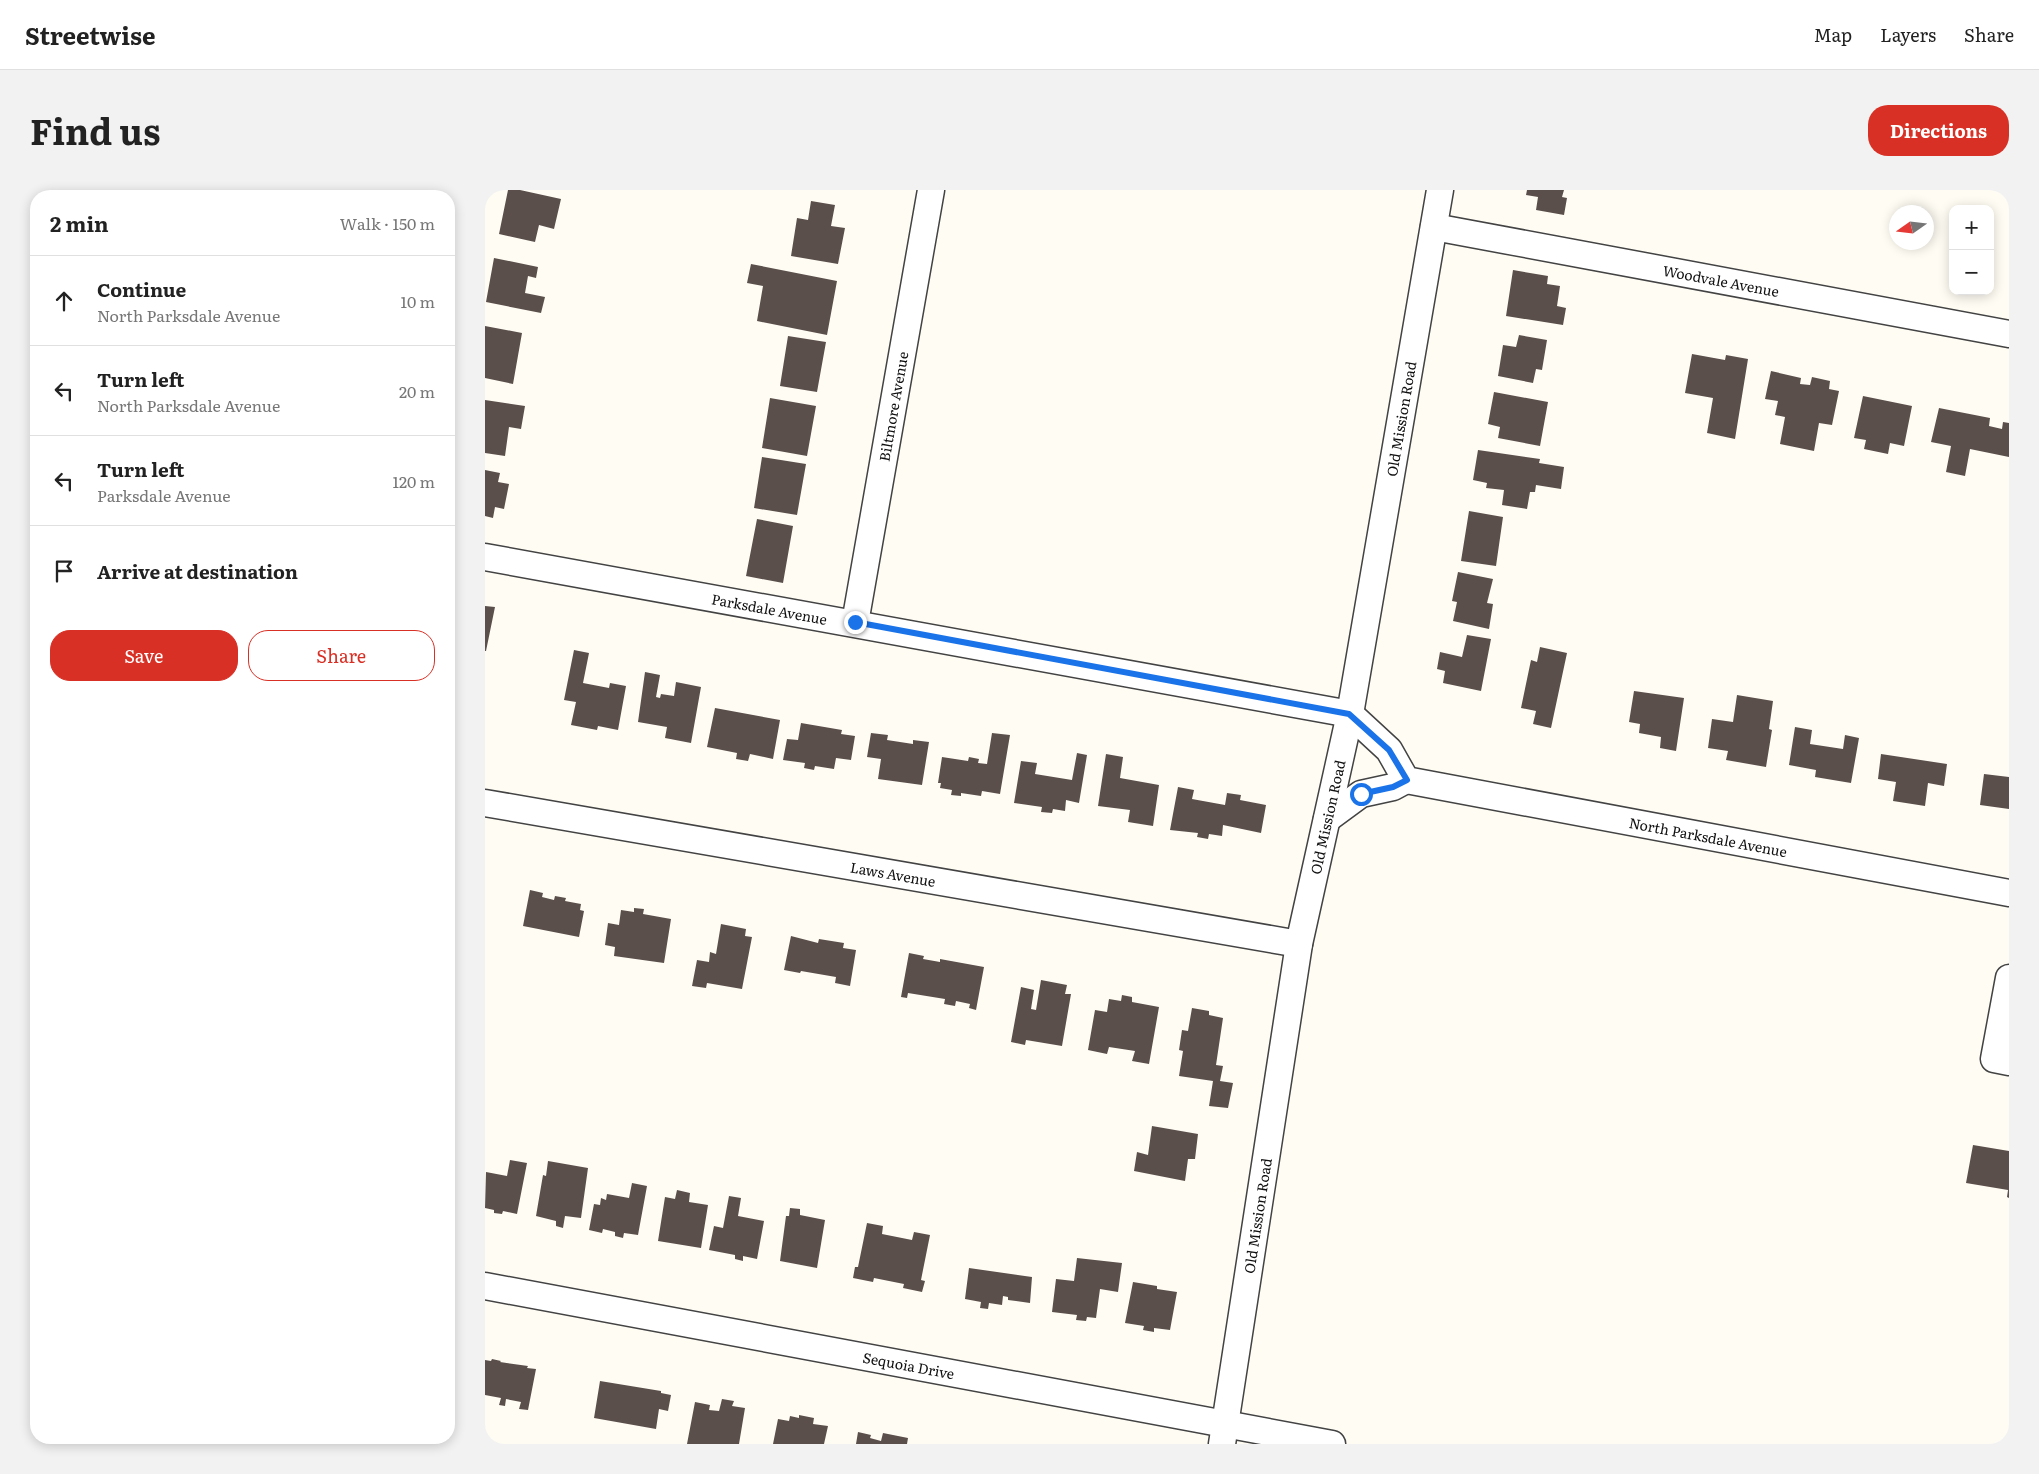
<!DOCTYPE html>
<html lang="en">
<head>
<meta charset="utf-8">
<style>
	body { margin:0; font-family:Literata,serif; background:#f2f2f2; color:#222 }
	.controls { position:absolute; right:15px; top:15px; display:grid; overflow:hidden; border-radius:10px; box-shadow:0 2px 12px #0003 }
	.controls button { width:45px; height:45px; display:grid; place-items:center; padding:0; border:0; border-bottom:1px solid #e0e0e0; background:#fff; color:#222; font:25px sans-serif }
	.compass { position:absolute; left:1404px; top:15px; width:45px; height:45px; border-radius:50%; background:#fff; box-shadow:0 2px 12px #0003; rotate:256deg }
	.stop { position:absolute; width:15px; height:15px; margin:-11px; border:4px solid #1a73e8; border-radius:50%; background:#fff }
	.stop.end { background:#1a73e8; border-color:#fff; box-shadow:0 1px 5px #0008 }
	.list { margin:0; padding:0; list-style:none }
	h2 { display:flex; justify-content:space-between; align-items:center; height:65px; margin:0; padding:0 20px; font-size:21px }
	h2 small { font-size:16px; font-weight:400; color:#767676 }
	.list li { display:grid; grid-template-columns:32px 1fr auto; gap:15px; align-items:center; box-sizing:border-box; height:90px; padding:0 20px; border-top:1px solid #e0e0e0 }
	.list b { display:block; font-size:19px; white-space:nowrap }
	.list p { margin:0; font-size:16px; white-space:nowrap; color:#767676 }
	.list em { font-size:16px; font-style:normal; color:#767676 }
	.actions { display:flex; gap:10px; padding:15px 20px }
	.actions a { flex:1; padding:11px 0; border:1px solid #d93025; border-radius:20px; text-align:center; font-size:18px; color:#d93025 }
	.actions .main { background:#d93025; color:#fff }
	.icon { flex:none; width:28px; height:28px; fill:none; stroke:currentColor; stroke-width:2; stroke-linecap:round; stroke-linejoin:round }
	.map { position:relative; flex:none; width:1524px; height:1254px; overflow:hidden; border-radius:20px }
	header { display:flex; align-items:center; gap:30px; box-sizing:border-box; height:70px; padding:0 25px; background:#fff; border-bottom:1px solid #e0e0e0 }
	header strong { font-size:24px }
	nav { display:flex; gap:28px; margin-inline-start:auto; font-size:18px }
	.intro { display:flex; align-items:center; justify-content:space-between; box-sizing:border-box; height:120px; padding:0 30px }
	h1 { margin:0; font-size:35px }
	.button { padding:12px 22px; border-radius:20px; background:#d93025; color:#fff; font-size:18px; font-weight:700 }
	main { display:flex; gap:30px; padding:0 30px }
	aside { flex:1; background:#fff; border-radius:20px; box-shadow:0 2px 12px #0003 }
	.map>svg:first-child { display:block }
	.building { fill:#5b4f4b }
	.lines { fill:none; stroke-linecap:round; stroke-linejoin:round }
	.minor-casing { stroke:#434343; stroke-width:29 }
	.minor { stroke:#fff; stroke-width:26 }
	.route { stroke:#1a73e8; stroke-width:6 }
	.labels { text-anchor:middle; dominant-baseline:central; stroke-width:5; stroke-linejoin:round; paint-order:stroke }
	.street-label { font-size:14px; fill:#101010; stroke:#fff }
</style>
</head>
<body>
<header>
<strong>Streetwise</strong>
<nav><a>Map</a><a>Layers</a><a>Share</a></nav>
</header>
<div class="intro"><h1>Find us</h1><a class="button">Directions</a></div>
<main>
<aside>
<h2>2 min<small>Walk · 150 m</small></h2>
<ul class="list">
<li><svg class="icon" aria-label="ahead" viewBox="0 0 24 24"><path d="M12 20V5M6 11l6-6 6 6"/></svg><div><b>Continue</b><p>North Parksdale Avenue</p></div><em>10 m</em></li>
<li><svg class="icon" aria-label="left" viewBox="0 0 24 24"><path d="M17 20v-9H6M10 6l-5 5 5 5"/></svg><div><b>Turn left</b><p>North Parksdale Avenue</p></div><em>20 m</em></li>
<li><svg class="icon" aria-label="left" viewBox="0 0 24 24"><path d="M17 20v-9H6M10 6l-5 5 5 5"/></svg><div><b>Turn left</b><p>Parksdale Avenue</p></div><em>120 m</em></li>
<li><svg class="icon" aria-label="arrive" viewBox="0 0 24 24"><path d="M6 21V4h12l-3 4 3 4H6"/></svg><div><b>Arrive at destination</b></div></li>
</ul>
<div class="actions"><a class="main">Save</a><a>Share</a></div>
</aside>
<div class="map">
<svg width="1524" height="1254" viewBox="0 0 1524 1254">
	<rect width="100%" height="100%" fill="#fffcf4"/>
	<path class="building" d="M23,0H35L76,9L69,39L54,35L50,52L14,44Z
		M1042,0H1079L1077,7L1082,8L1079,25L1051,20L1053,7L1041,5Z
		M326,11L350,15L346,36L360,38L353,74L306,66L312,28L323,30Z
		M9,68L53,77L51,88L43,86L40,103L60,107L56,123L1,112Z
		M266,74L352,91L342,145L272,131L278,96L262,93Z
		M1028,80L1063,86L1062,94L1075,96L1072,116L1081,118L1078,135L1021,126Z
		M0,136L37,143L28,194L0,188Z
		M1034,145L1062,150L1057,180L1051,179L1048,193L1013,186L1018,155L1031,157Z
		M303,146L341,152L332,202L295,196Z
		M1207,164L1240,170L1241,165L1263,169L1250,249L1222,243L1228,208L1200,203Z
		M1286,181L1316,188L1315,194L1325,195L1327,187L1345,191L1344,199L1354,201L1347,235L1334,233L1329,261L1295,254L1300,227L1290,225L1293,211L1280,209Z
		M1009,202L1063,212L1055,256L1013,248L1015,237L1003,234Z
		M1378,206L1427,216L1419,256L1405,253L1403,264L1379,259L1381,250L1369,248Z
		M285,208L331,216L322,266L277,258Z
		M0,210L40,216L36,239L24,237L20,266L0,263Z
		M1454,218L1505,228L1504,236L1517,239L1518,232L1524,233V267L1485,259L1480,286L1461,282L1466,256L1446,252Z
		M993,260L1055,269L1054,273L1079,277L1076,299L1051,295L1050,302H1045L1042,319L1017,315L1019,300L1001,298L1002,293L988,290Z
		M277,267L321,274L312,325L269,318Z
		M0,280L15,283L13,292L24,294L19,319L10,317L8,328L0,326Z
		M984,321L1018,327L1011,376L976,371Z
		M272,329L308,336L298,393L261,386Z
		M973,382L1008,389L1002,413L1008,414L1004,439L968,431L972,412L967,411Z
		M0,416L10,417L1,461H0Z
		M982,445L1006,449L996,501L958,493L960,481L952,479L955,462L977,467Z
		M1055,457L1082,463L1066,538L1048,534L1051,521L1036,518L1046,470L1052,472Z
		M89,460L104,463L98,493L124,498L125,493L141,496L133,540L113,536L112,540L86,535L91,512L79,510Z
		M160,482L175,485L171,507L175,508L176,504L189,506L191,492L216,497L206,553L180,548L182,537L153,532Z
		M1149,501L1199,508L1191,561L1175,558L1176,547L1154,543L1155,534L1144,532Z
		M1252,505L1288,511L1284,539L1287,540L1281,577L1241,570L1243,561L1223,558L1227,529L1248,532Z
		M230,518L295,530L288,569L265,564L263,571L251,569L252,563L222,557Z
		M316,533L357,540L356,544L370,546L366,570L351,568L349,579L330,576L329,580L319,578L320,573L298,570L302,549L313,550Z
		M1310,537L1327,540L1325,554L1358,559L1360,545L1374,548L1366,593L1330,587L1331,580L1304,575Z
		M386,543L403,545L402,550L428,554V550L444,552L437,595L393,589L396,569L382,567Z
		M507,543L525,545L515,604L497,601L496,606L476,603V606L466,605L467,600L455,598L456,593H453L457,567L483,571L484,567L494,569L493,573L502,574Z
		M592,563L602,565L594,613L581,610L580,621L568,619L567,623L556,622L557,617L529,613L536,571L552,573L550,584L587,590Z
		M621,564L638,567L635,588L674,595L668,636L643,632L645,620L613,616Z
		M1396,564L1462,574L1459,596L1443,593L1440,616L1408,611L1411,592L1393,589Z
		M1499,584L1524,587V619L1495,615Z
		M693,597L709,600L707,609L740,615L742,603L756,605L755,610L781,615L776,643L738,635L737,646L724,644L723,649L712,647L713,643L685,640Z
		M45,700L58,703L57,707L69,710L70,706L81,708L80,711L96,714L95,720L99,721L94,747L38,736Z
		M149,718L159,719L158,724L186,729L179,773L129,766L130,757L120,755L123,733L134,735L136,720L149,722Z
		M236,734L261,739L260,746L267,747L257,799L222,793L221,798L207,796L212,770L224,772L225,762L231,764Z
		M306,746L333,753L334,749L359,753L358,758L371,760L365,796L350,793L351,787L316,781L315,783L299,780Z
		M424,763L439,766L438,769L455,772V769L499,777L491,820L484,818L485,814L471,811L470,816L459,814L460,809L423,803L422,808L416,807Z
		M556,790L582,795L580,804H586L577,856L541,850L540,855L526,852L536,797L549,800L546,819L551,820Z
		M637,805L647,807V812L674,817L664,874L647,871L650,861L624,857L622,864L603,860L610,820L622,822L624,809L636,811Z
		M707,818L724,821V825L738,828L731,875L738,876L735,891L748,893L743,918L724,916L728,891L694,886L698,861L694,860L697,840L703,841Z
		M667,936L713,944L710,969H703L700,991L649,981L652,962L663,965Z
		M1488,955L1524,961V1008L1522,1007L1523,1000L1481,993Z
		M25,970L42,973L32,1024L18,1021L17,1024L9,1023V1020L0,1018L1,982L22,986Z
		M63,971L103,978L96,1028L80,1026L78,1038L71,1036V1031L51,1026L58,985L61,986Z
		M147,993L162,996L153,1045L139,1043L138,1048L130,1046V1042L118,1039L117,1043L104,1040L109,1014L115,1015L116,1008L121,1010L122,1004L144,1008Z
		M192,1000L205,1003L204,1012L223,1015L216,1058L173,1051L180,1007L190,1009Z
		M244,1006L256,1008L253,1026L279,1031L272,1069L258,1066V1071L250,1069V1065L224,1060L229,1036L238,1038Z
		M305,1018L315,1019V1025L340,1030L332,1078L295,1071L301,1026H304Z
		M382,1033L398,1036L397,1044L427,1050L429,1042L445,1045L436,1090L440,1091L437,1102L418,1098L419,1094L389,1088L388,1092L368,1088L370,1077H373Z
		M592,1068L637,1073L633,1102L615,1099L611,1128L602,1127L601,1131L591,1130L592,1125L567,1122L571,1089L589,1091Z
		M484,1078L547,1087L545,1113L523,1110V1107L518,1106L517,1115L504,1113L503,1119L495,1118L496,1112L480,1109Z
		M648,1092L672,1096V1099L692,1102L685,1140L669,1138V1142L658,1140L659,1136L640,1133Z
		M7,1169L16,1171L15,1172L43,1176L42,1178L51,1179L43,1220L34,1219L36,1212L21,1209L20,1216L14,1215L16,1208L0,1205V1170L6,1171Z
		M115,1191L176,1201V1203L186,1205L183,1221L174,1219L171,1239L109,1228Z
		M237,1209L249,1211L247,1216L260,1218L254,1254H202L210,1212L225,1215L224,1220L234,1221Z
		M314,1225L329,1228L328,1234L343,1236L339,1254H288L293,1229L304,1231L305,1226L314,1228Z
		M373,1242L386,1245L385,1248L396,1251L398,1243L423,1248L422,1254H371Z"/>
	<g class="lines">
		<g class="minor-casing">
			<g id="minor">
				<path id="s1" d="M949,37L1524,144"/>
				<path id="s2" d="M0,367L865,524"/>
				<path id="s3" d="M370,433L446,0"/>
				<path id="s4" d="M865,524L904,560L921,590L1524,703"/>
				<path id="s5" d="M0,613L814,754"/>
				<path d="M842,629L876,604L908,597L921,590"/>
				<path d="M1524,788L1509,869L1524,872"/>
				<path id="s6" d="M0,1096L847,1254"/>
				<path id="s7" d="M737,1254L814,754L865,524L955,0"/>
			</g>
		</g>
		<use href="#minor" class="minor"/>
	</g>
	<g class="lines">
		<path class="route" d="M370,432L864,524L904,560L922,590L908,597L876,604"/>
	</g>
	<g class="labels">
		<g class="street-label">
			<text stroke="none"><textPath href="#s1" startOffset="292">Woodvale Avenue</textPath></text>
			<text stroke="none"><textPath href="#s3" startOffset="220">Biltmore Avenue</textPath></text>
			<text stroke="none"><textPath href="#s7" startOffset="1041">Old Mission Road</textPath></text>
			<text stroke="none"><textPath href="#s2" startOffset="289">Parksdale Avenue</textPath></text>
			<text stroke="none"><textPath href="#s7" startOffset="636">Old Mission Road</textPath></text>
			<text stroke="none"><textPath href="#s4" startOffset="395">North Parksdale Avenue</textPath></text>
			<text stroke="none"><textPath href="#s5" startOffset="414">Laws Avenue</textPath></text>
			<text stroke="none"><textPath href="#s7" startOffset="231">Old Mission Road</textPath></text>
			<text stroke="none"><textPath href="#s6" startOffset="431">Sequoia Drive</textPath></text>
		</g>
	</g>
</svg>
<div class="controls">
<button>+</button>
<button>−</button>
</div>
<svg class="compass" viewBox="-18 -18 36 36"><path d="M0-13l5 13h-10z" fill="#e53935"/><path d="M0 13l5-13h-10z" fill="#767676"/></svg>
<div class="stop" style="left:876px;top:604px"></div>
<div class="stop end" style="left:370px;top:432px"></div>
</div>
</main>
</body>
</html>
